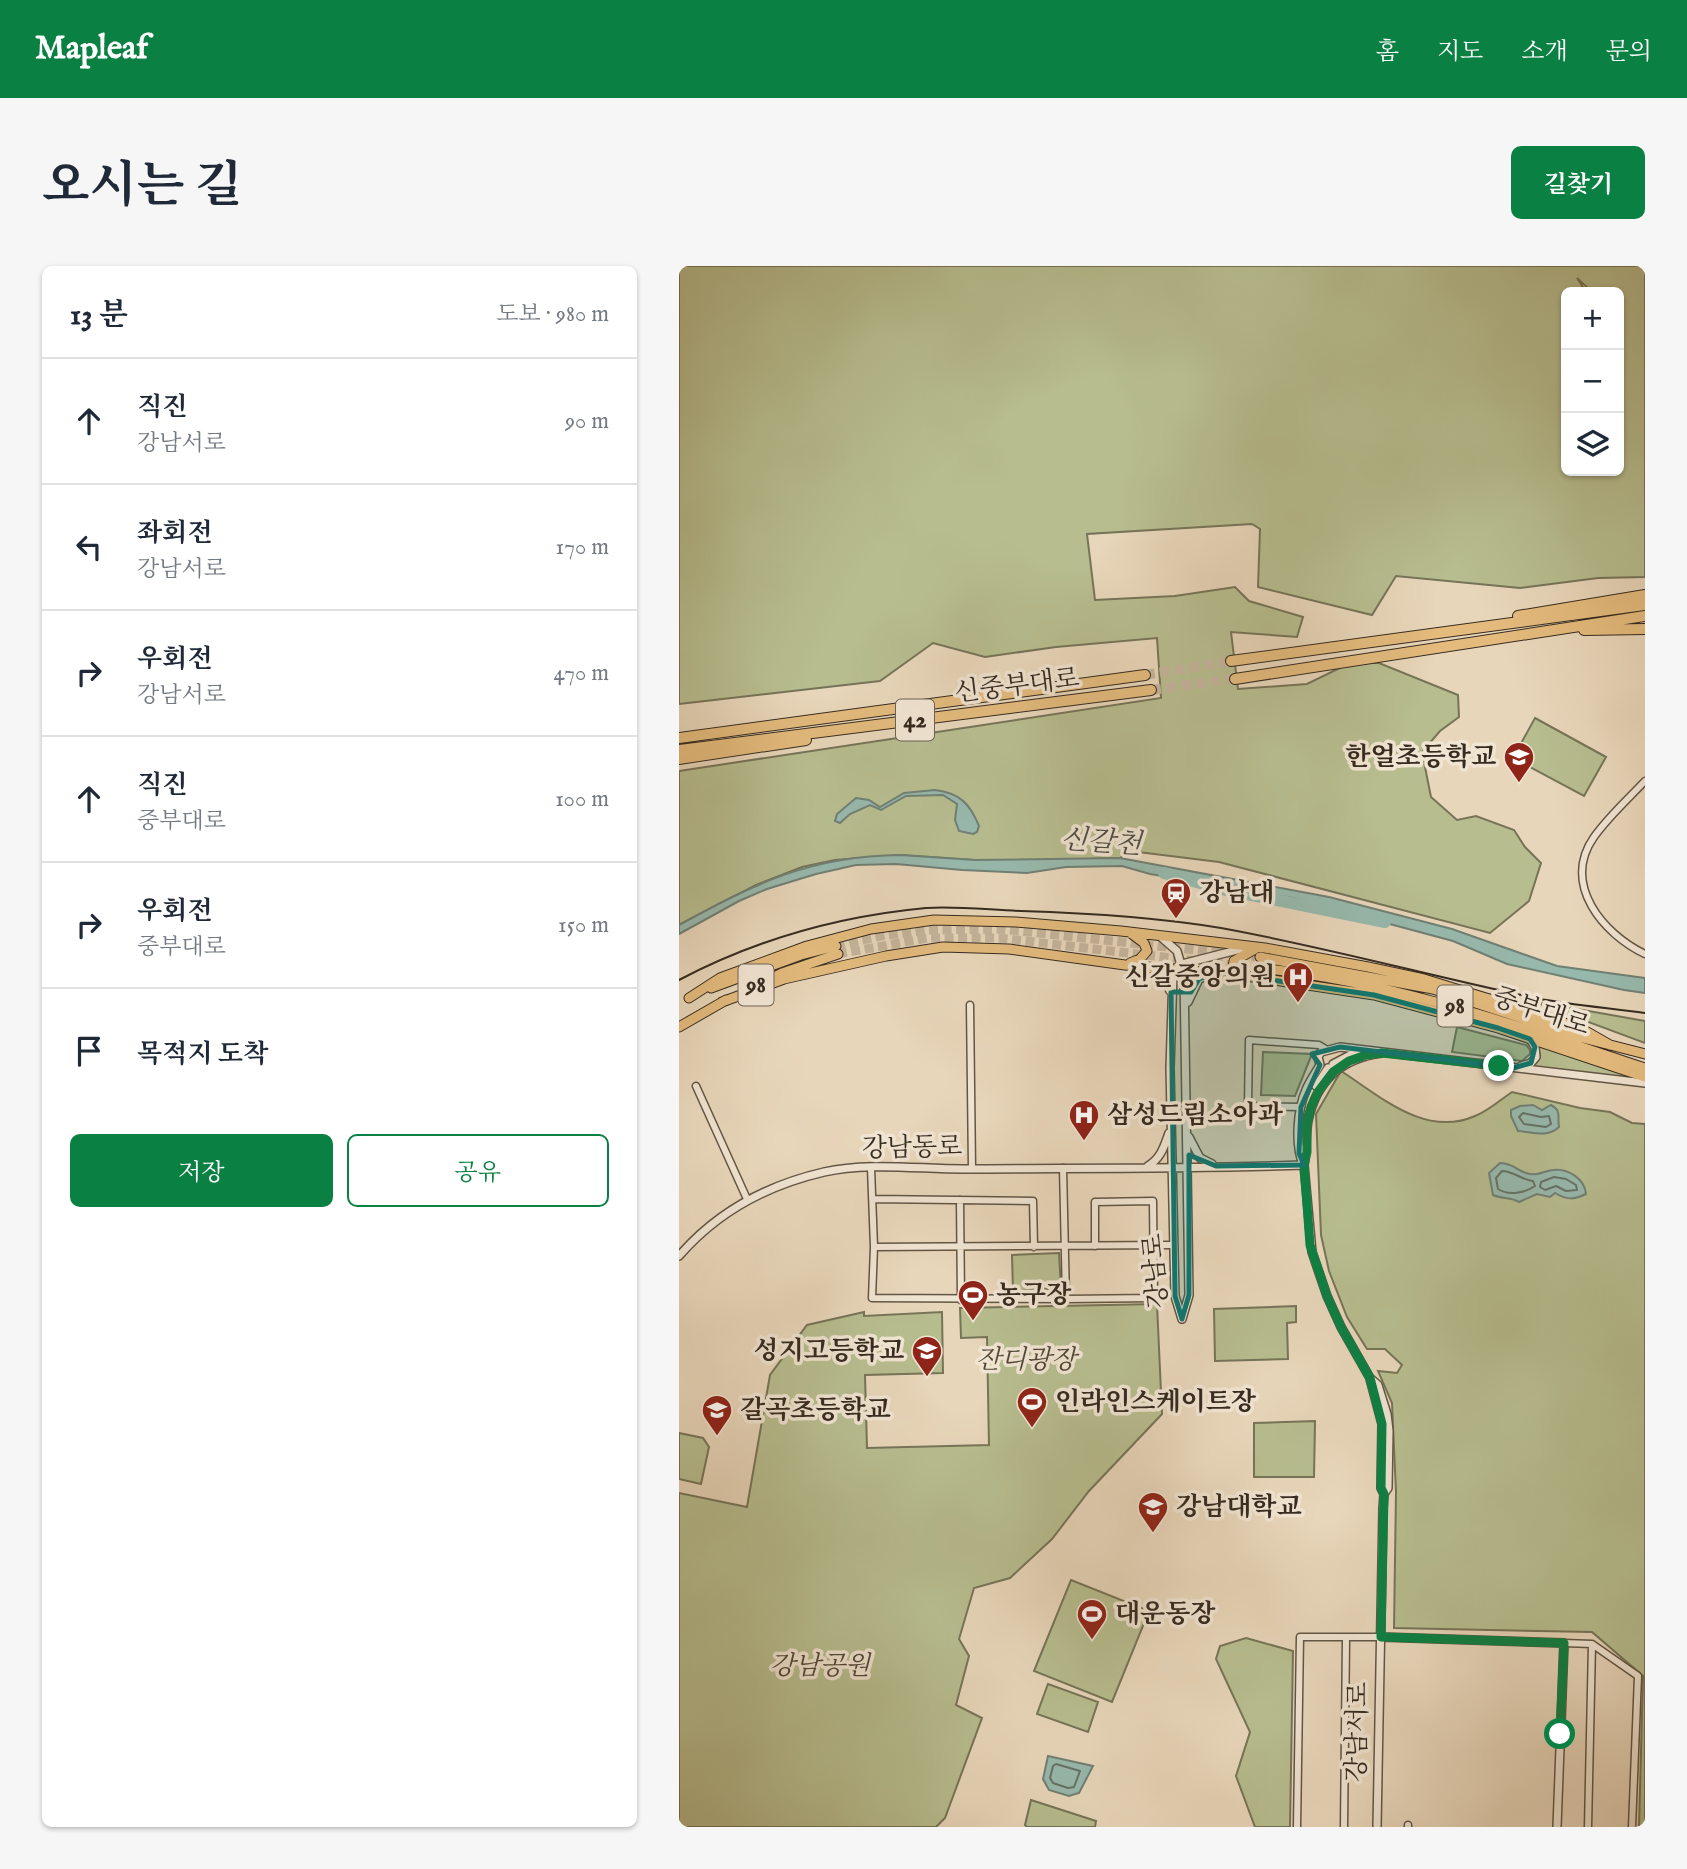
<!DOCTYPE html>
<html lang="ko">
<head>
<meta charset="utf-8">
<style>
	body { margin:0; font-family:"IM FELL English","Noto Serif KR",serif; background:#f6f6f7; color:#1f2937 }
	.controls { position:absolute; right:21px; top:21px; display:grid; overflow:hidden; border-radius:10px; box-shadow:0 2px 5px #0004 }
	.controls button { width:63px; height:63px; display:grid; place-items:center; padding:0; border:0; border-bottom:2px solid #e0e1e3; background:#fff; color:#1f2937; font:35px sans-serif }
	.stop { position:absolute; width:21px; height:21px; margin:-16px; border:5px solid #0b8043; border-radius:50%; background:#fff }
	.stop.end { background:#0b8043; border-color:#fff; box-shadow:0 2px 7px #0008 }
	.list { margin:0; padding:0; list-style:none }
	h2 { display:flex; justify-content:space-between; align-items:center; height:91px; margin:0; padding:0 28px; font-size:30px }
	h2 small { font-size:23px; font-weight:400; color:#747a83 }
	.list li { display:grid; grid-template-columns:46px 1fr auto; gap:21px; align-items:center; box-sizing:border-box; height:126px; padding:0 28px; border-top:2px solid #e0e1e3 }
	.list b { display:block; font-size:26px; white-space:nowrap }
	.list p { margin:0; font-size:23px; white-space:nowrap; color:#747a83 }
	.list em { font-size:23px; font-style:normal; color:#747a83 }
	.actions { display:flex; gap:14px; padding:21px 28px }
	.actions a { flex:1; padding:16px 0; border:2px solid #0b8043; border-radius:10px; text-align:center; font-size:24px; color:#0b8043 }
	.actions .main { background:#0b8043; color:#fff }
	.icon { flex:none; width:38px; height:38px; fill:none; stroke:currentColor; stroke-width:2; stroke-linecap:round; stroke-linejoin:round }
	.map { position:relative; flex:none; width:966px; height:1561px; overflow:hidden; border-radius:10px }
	header { display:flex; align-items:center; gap:42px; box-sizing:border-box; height:98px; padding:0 35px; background:#0b8043; color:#fff }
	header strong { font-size:33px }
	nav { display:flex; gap:38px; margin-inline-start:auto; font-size:24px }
	.intro { display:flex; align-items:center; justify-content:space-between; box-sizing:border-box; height:168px; padding:0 42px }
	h1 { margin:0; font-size:49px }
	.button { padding:18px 32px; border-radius:10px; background:#0b8043; color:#fff; font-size:24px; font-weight:700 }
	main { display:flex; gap:42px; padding:0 42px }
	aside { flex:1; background:#fff; border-radius:10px; box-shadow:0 2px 5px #0004 }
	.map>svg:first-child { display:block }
	.green { fill:#b7bd8f; stroke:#767458; stroke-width:2; fill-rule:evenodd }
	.water { fill:#97b9ad; stroke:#708075; stroke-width:2 }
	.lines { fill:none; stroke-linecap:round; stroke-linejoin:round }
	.shore { stroke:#667266; stroke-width:2 }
	.river { stroke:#97b9ad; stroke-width:12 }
	.primary-tunnel { stroke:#c4b49b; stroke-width:9; stroke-dasharray:9 4.5; stroke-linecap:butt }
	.trunk-tunnel { stroke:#c4b49b; stroke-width:10; stroke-dasharray:10 5; stroke-linecap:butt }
	.minor-casing { stroke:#625646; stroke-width:9 }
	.tertiary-casing { stroke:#625646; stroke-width:10 }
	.primary-casing { stroke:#362b20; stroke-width:11 }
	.trunk-casing { stroke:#362b20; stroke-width:12 }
	.minor { stroke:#f0e4d2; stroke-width:6 }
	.tertiary { stroke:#f0e4d2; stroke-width:7 }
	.primary { stroke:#e4bb7d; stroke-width:9 }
	.trunk { stroke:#e4bb7d; stroke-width:10 }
	.tram { stroke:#362b20; stroke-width:2 }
	.route { stroke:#0b8043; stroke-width:9 }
	.marked { fill:#0f766e; fill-opacity:0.2; stroke:#0f766e; stroke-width:5; stroke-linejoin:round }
	.labels { text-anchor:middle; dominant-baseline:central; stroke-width:7; stroke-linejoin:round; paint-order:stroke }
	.shield { fill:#f0e4d2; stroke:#6e6255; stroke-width:2 }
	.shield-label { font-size:24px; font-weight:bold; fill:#362b20 }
	.street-label { font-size:26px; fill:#362b20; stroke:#f0e4d2 }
	.poi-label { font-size:26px; font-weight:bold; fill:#362b20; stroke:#f0e4d2; text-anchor:start }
	.park-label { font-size:26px; font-style:italic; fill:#504836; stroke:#f0e4d2 }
	.water-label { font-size:28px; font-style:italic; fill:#4e4e43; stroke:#f0e4d2 }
</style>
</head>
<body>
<header>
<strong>Mapleaf</strong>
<nav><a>홈</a><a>지도</a><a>소개</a><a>문의</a></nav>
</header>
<div class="intro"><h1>오시는 길</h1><a class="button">길찾기</a></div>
<main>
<aside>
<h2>13 분<small>도보 · 980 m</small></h2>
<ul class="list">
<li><svg class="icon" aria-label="ahead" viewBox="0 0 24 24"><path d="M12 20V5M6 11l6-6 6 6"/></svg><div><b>직진</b><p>강남서로</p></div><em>90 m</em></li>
<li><svg class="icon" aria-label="left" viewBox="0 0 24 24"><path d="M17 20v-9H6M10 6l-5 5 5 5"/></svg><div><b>좌회전</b><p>강남서로</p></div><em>170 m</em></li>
<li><svg class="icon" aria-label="right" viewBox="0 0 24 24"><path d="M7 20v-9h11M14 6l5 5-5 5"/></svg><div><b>우회전</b><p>강남서로</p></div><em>470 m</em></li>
<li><svg class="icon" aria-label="ahead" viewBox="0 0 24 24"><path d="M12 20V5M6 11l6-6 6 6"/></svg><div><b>직진</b><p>중부대로</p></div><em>100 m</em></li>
<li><svg class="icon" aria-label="right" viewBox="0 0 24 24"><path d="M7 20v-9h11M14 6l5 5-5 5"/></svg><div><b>우회전</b><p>중부대로</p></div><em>150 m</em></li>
<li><svg class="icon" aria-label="arrive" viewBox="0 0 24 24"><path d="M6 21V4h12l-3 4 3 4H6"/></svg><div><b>목적지 도착</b></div></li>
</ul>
<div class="actions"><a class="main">저장</a><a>공유</a></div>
</aside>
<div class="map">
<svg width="966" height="1561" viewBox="0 0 966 1561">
	<rect width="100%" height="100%" fill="#e8d6ba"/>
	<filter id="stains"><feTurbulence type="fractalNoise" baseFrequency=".00286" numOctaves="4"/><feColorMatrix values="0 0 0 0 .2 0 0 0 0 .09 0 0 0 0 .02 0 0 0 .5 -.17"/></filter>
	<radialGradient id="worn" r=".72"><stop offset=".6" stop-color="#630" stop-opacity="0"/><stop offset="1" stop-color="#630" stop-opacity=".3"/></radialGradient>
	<path class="green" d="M0,0H966V311L919,312L841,322L717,310L693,349L579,321L581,263L573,258L408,268L416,334L496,330L556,321L570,335L624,351L618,371L552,366L559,423L628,418L671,397H700L779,429L780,451L761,465L743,486L752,531L778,554L797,550L835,564L846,581L862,597L850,635L811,667L540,596L451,585L441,592L383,594H296L221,589L156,594L123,601L77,619L0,659V505L482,432L478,372L377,381L306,391L254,377L201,415L0,438ZM898,12L913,26H940V205H887V26H907Z
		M856,452L927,491L905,530L834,492Z
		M853,735L966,755V777Z
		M778,761L847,779L851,784V788L843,795L773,786Z
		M859,779L966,814L846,801L856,798L861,791Z
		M584,786L633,788L616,830L582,829Z
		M662,805C701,830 746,872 796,850C809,845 821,834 833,826L901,842L931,846L953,857L966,858V1561H960L964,1410L913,1366L715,1362L717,1226L713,1137L699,1105L718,1107L723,1099L706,1083H688L668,1051L650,1005L642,969L637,848Z
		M380,987L382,1022L334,1025L333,989Z
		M478,1038L483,1148L410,1225L373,1273L331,1312L295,1322L280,1373L290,1390L277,1439L303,1452L266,1552L257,1561H0V1227L68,1241L91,1109L128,1059L185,1046V1050L263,1046L264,1107L186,1109L188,1182L310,1179L308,1071L282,1072L281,1042Z
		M617,1040V1056L608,1057L609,1093L536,1095L535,1043Z
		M636,1155L635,1211H575V1157Z
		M0,1167L24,1172L30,1181L22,1218L0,1213Z
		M392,1314L470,1345L433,1436L355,1405Z
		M567,1372L614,1385L611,1561H576L557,1510L571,1466L537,1393L541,1380Z
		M369,1418L419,1436L409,1466L358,1448Z
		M352,1534L417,1555L416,1561H348L346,1559Z"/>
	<path class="water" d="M256,524C281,527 291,538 300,560L298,566L294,568L280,565L276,554L278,538L264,529L227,530L202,544L191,539L171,548L161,557L156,555L158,548L177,532L190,534L201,541L225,527Z
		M221,589L296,594L441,592L650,631L773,663L878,700L966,712V727L945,724L828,698L774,675L614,632L471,608L443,600L387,601L348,607L283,604L217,598L177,599L137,608L88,623L60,635L0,668V659C77,617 131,590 221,589Z
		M854,839L863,844L872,839C883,845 878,850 880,861C869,872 853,866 839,865L832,850V844L841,840Z
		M821,897C836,898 835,903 847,907C858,911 864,905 874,904C889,902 906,913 907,928C895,934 887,934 876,927L871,931L858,928L840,936C832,931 823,933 814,929L810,907Z
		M369,1490L414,1500L400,1527L390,1530L370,1524L364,1513Z"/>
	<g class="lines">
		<path class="shore" d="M844,847L862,851L870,850L872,858L867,861L845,858L840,851Z
			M823,905C834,905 843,914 854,915L856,920C846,927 830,930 819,923L817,912Z
			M875,911L887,913L897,919L898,924L887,925L877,920L866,924L861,921L862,916Z
			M377,1498L401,1505L395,1521L389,1522L374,1517L371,1512L374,1500Z"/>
		<path class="river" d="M485,607L543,623L706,656"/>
		<path class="primary-tunnel" d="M157,680L202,670L249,664L322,663L581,691
			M159,688L249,672H320L579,702"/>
		<path class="trunk-tunnel" d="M466,409L552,395
			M472,424L556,413"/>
		<g class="minor-casing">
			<path id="minor" d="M966,515C949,533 929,551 915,571C882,618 924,668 966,688
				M291,739L293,902
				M17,820L68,933
				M622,841L569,840L570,774L640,779L648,784
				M192,902L195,981L193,1032L387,1033L384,902
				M194,933L354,935L355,981
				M281,934L282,1034
				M195,981L494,979
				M387,1033L475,1032L474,935L416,936V980
				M885,1377L913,1378L959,1410L953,1561
				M729,1559V1561
				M618,1561L621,1371H702
				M665,1561L667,1372
				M909,1561L913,1378"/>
		</g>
		<g class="tertiary-casing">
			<path id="tertiary" d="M482,671L498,685L505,709L510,1029L503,1053
				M473,703L485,712L491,725
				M509,736L520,713L534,708
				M654,798L673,788L683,789
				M842,800L852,797L857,791L856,781L851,773
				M637,820L649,802
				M510,871L521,892L533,898
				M624,898C616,879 618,844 627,824C630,816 636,808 641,799L639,791L642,786L661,781L966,817
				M469,900C482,892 485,881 490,867
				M0,990C38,946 89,919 145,906C189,896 239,903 284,903C397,902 511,903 625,899
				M503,1053L496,1030L491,802L494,708L496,702L503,698L558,684L570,683
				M691,1113L703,1158L702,1222L705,1228
				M702,1371L885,1377L878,1561
				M698,1561L704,1242L705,1228L709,1222L710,1165L708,1148L699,1119L691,1112L662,1061L648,1030L633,986L625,899C628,884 626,870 629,855C637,815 663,792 703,787"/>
		</g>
		<g class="primary-casing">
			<path id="primary" d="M581,691L754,723L900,771L966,788
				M451,697L461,693L468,685L465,677L453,668
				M579,702C713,715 839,760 966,802
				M564,708L554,702L555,695L576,683
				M85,716L103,707L159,688
				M32,722L122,689L157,680
				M10,732L41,712L128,680L192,663L255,654L337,656L442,665L586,682L689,701L745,713L843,743L903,763L931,779
				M43,736L105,713L207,690L264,681L330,683L446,699L567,710L695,729L819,762L966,811
				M0,761L47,734"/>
		</g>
		<g class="trunk-casing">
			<path id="trunk" d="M839,350L966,329
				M905,364L966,363
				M552,395L966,339
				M556,413L966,350
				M0,472L466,409
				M0,484L472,424
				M0,493L127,474"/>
		</g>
		<use href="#minor" class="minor"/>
		<use href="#tertiary" class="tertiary"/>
		<use href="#primary" class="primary"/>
		<use href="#trunk" class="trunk"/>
		<path class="tram" d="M0,714C76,674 161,650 247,642C278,640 311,644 342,645C408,647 476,651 542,662C647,681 751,710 856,732C892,739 930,742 966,747"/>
	</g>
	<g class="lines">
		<path class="route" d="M820,800L703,787L687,789L670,795L654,806L639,826L632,841L628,858V886L625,899L631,979L648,1030L662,1061L691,1112L703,1158L702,1222L705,1228L702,1371L885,1377L881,1468"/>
	</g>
	<path class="marked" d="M538,706L695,729L819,762L851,773L856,781L852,797L834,802L661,781L633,788L641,799L622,841L620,887L625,899L537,900L510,889V1029L503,1053L496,1030L492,726H512L520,713Z"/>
	<defs>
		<g id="school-pin" transform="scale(1.575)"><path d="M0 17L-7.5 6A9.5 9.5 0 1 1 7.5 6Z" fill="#8f2418" stroke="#f0e4d2"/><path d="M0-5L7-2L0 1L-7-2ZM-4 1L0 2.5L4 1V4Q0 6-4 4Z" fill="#fff"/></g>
		<g id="station-pin" transform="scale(1.575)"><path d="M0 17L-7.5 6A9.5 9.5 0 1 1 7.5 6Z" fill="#8f2418" stroke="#f0e4d2"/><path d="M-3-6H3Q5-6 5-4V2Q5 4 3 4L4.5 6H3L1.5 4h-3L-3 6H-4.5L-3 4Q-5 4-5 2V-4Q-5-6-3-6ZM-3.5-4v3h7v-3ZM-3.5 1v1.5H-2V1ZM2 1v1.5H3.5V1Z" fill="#fff"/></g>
		<g id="hospital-pin" transform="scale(1.575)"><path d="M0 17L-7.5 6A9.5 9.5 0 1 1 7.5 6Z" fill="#8f2418" stroke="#f0e4d2"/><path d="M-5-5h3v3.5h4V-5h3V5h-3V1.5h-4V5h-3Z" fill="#fff"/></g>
		<g id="stadium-pin" transform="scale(1.575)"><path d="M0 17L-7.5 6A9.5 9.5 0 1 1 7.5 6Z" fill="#8f2418" stroke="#f0e4d2"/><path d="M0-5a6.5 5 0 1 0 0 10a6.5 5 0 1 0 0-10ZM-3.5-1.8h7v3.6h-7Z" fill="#fff"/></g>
		<g id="university-pin" transform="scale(1.575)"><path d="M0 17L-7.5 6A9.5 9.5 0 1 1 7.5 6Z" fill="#8f2418" stroke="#f0e4d2"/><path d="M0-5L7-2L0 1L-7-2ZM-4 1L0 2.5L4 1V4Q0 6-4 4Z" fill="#fff"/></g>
	</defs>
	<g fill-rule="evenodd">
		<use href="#school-pin" x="840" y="491"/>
		<use href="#station-pin" x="497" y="627"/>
		<use href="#hospital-pin" x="619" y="711"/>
		<use href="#hospital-pin" x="405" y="849"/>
		<use href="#stadium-pin" x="294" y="1029"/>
		<use href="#school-pin" x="248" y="1085"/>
		<use href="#stadium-pin" x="353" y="1136"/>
		<use href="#school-pin" x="38" y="1144"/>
		<use href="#university-pin" x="474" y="1241"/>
		<use href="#stadium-pin" x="413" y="1348"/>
	</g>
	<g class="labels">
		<g class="shield">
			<rect x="217" y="433.5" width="38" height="41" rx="5"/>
			<rect x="59.5" y="698.5" width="35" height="41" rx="5"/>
			<rect x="758.5" y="719.5" width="35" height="41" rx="5"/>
		</g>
		<g class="shield-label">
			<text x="236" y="454">42</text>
			<text x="77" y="719">98</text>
			<text x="776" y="740">98</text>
		</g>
		<g class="street-label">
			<text transform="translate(338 420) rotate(-7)">신중부대로</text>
			<text transform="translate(862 746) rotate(18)">중부대로</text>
			<text transform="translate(233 882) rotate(-1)">강남동로</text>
			<text transform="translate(477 1005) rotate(-95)">강남로</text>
			<text transform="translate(679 1466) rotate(-89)">강남서로</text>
		</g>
		<g class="poi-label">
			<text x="817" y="491" text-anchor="end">한얼초등학교</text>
			<text x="520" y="627">강남대</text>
			<text x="596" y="711" text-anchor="end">신갈중앙의원</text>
			<text x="428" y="849">삼성드림소아과</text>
			<text x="317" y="1029">농구장</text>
			<text x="225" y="1085" text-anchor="end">성지고등학교</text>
			<text x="376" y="1136">인라인스케이트장</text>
			<text x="61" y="1144">갈곡초등학교</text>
			<text x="497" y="1241">강남대학교</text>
			<text x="436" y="1348">대운동장</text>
		</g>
		<g class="park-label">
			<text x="347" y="1094">잔디광장</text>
			<text x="141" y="1400">강남공원</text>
		</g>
		<g class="water-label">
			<text transform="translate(422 577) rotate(4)">신갈천</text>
		</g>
	</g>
	<rect width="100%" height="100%" filter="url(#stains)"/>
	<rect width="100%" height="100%" fill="url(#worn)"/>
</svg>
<div class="controls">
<button>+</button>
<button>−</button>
<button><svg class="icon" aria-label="layers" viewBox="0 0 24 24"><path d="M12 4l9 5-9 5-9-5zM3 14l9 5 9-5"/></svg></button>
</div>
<div class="stop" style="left:881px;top:1468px"></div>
<div class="stop end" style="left:820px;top:800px"></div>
</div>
</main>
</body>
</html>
